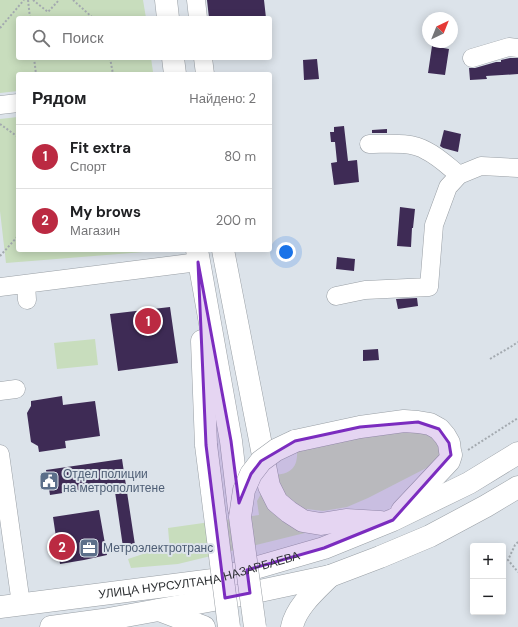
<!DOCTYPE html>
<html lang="ru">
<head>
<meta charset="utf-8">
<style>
	body { margin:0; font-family:"DM Sans",sans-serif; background:#f2f2f2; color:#202124 }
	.controls { position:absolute; right:12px; bottom:12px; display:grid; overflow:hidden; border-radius:4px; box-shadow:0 2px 10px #0003 }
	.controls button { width:36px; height:36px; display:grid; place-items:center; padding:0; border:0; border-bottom:1px solid #e0e0e0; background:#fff; color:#202124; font:20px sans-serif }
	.compass { position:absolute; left:422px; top:12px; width:36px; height:36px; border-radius:50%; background:#fff; box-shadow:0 2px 10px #0003; rotate:43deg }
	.you { position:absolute; left:286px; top:252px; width:14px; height:14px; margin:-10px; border:3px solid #fff; border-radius:50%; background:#1a73e8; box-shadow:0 0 0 6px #1a73e833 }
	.badge { display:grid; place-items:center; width:26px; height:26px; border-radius:50%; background:#bb2a42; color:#fff; font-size:13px; font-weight:700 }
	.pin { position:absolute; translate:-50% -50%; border:2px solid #fff; box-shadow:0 1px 4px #0006 }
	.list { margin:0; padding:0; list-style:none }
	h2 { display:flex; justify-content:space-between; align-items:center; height:52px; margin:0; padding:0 16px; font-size:17px }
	h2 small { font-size:13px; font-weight:400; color:#757577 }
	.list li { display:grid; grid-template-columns:26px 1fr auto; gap:12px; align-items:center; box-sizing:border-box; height:64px; padding:0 16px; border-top:1px solid #e0e0e0 }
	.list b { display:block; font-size:15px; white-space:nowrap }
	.list p { margin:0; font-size:13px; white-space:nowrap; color:#757577 }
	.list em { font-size:13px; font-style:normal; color:#757577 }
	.icon { flex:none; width:22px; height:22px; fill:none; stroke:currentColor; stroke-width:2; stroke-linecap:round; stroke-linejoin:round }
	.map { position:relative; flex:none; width:518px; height:627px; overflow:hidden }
	.search { position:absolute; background:#fff; box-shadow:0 2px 10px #0003; left:16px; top:16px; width:256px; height:44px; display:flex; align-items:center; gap:10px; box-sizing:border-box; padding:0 14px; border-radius:4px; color:#757577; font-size:15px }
	.panel { position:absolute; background:#fff; box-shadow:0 2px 10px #0003; left:16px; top:72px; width:256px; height:180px; border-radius:4px }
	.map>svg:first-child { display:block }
	.green { fill:#c8ddbd }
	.building { fill:#3e2b55 }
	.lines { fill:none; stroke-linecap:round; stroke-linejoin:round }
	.minor-casing { stroke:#999fa5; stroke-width:19 }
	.major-casing { stroke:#999fa5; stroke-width:23 }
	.path { stroke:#a3a9af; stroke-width:2; stroke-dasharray:2 2; stroke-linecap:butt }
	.minor { stroke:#fff; stroke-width:18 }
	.major { stroke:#fff; stroke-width:22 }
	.major-bridge-casing { stroke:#999fa5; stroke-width:23; stroke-linecap:butt }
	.major-bridge { stroke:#fff; stroke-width:22 }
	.marked { fill:#7b2cbf; fill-opacity:0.2; stroke:#7b2cbf; stroke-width:3; stroke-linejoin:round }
	.labels { text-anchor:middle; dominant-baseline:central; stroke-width:4; stroke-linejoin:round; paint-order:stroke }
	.service-label { font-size:12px; fill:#4e5e75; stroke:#dce3ea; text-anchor:start }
	.street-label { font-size:12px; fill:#2f3235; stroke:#dce3ea }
</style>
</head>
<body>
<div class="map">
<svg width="518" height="627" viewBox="0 0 518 627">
	<rect width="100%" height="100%" fill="#dce3ea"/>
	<path class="green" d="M0,0H143L146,18H18V58H151L153,72L136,74H18V91L0,93Z
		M18,117V250H169L6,263L0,211V119Z
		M95,339L98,365L57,369L54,343Z
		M434,430L442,460L368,498L347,507L323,511L307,509L302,514L290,507L276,475C294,473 298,465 297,448L367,433Z
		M266,485L317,530L178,564L131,568L128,559L149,552L170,551L168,528L259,515L257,501Z"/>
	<path class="building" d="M207,0H264L266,18H209Z
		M432,46L449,49L445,75L428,73Z
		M510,58H518V74L486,76L487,79L470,80L469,68H475L496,62H501V60Z
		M317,59L319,79L304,80L303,60Z
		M344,126L348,161L357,160L359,182L334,185L331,163L337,162L335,142H331L330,132H334V127Z
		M387,129V133H372V130Z
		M444,130L461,134L458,152L443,148L440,146Z
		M400,207L415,209L413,228H412L411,247L397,246Z
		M337,257L355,259L354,271L336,269Z
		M417,298L418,306L398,309L396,299Z
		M170,307L178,363L118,371L110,314Z
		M378,349L379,360L363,361V350Z
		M62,396L63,405L95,401L100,436L65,441L66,448L39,452L38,446L31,442L27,413L31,406V401Z
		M122,459L135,545L123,547L114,485L50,495L46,470Z
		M99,510L107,555L84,560L60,564L53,517Z"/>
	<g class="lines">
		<g class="minor-casing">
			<path id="minor" d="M196,0L198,18
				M203,58L205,74
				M472,58L509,47L518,48
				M0,105L18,103
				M369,144C388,144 410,141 427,151C439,157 449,167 459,175
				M26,284L27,300
				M0,287L198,262
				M336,296L365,290L429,287L434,225L448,187L459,175L481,166L518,168
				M0,391L16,389
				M0,454L21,604"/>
		</g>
		<g class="major-casing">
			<g id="major">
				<path d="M166,0L168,18"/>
				<path d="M173,58L175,74"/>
				<path d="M197,250L231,441L239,509"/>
				<path d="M223,250L269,486L277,502L289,512L303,521L321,524L346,520L380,522"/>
				<path d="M202,341L206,445"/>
				<path d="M295,441L360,427L404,421L418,422L430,424L439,429L445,436L449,443L450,451L451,455L449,461L402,511"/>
				<path id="s1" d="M0,607L213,580L324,548L393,520L469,483L518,453"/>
				<path d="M159,610L204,627"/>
				<path d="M51,627L103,620L241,595L330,576L380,557L430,536L486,506L518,487"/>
				<path d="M292,627C296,607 316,590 330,576"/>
			</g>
		</g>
		<path class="path" d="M28,0L30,18
			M33,0L48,12L59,0
			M73,0L93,18
			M0,28L24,0
			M34,58L36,74
			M110,58L113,74
			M0,124L18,137
			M0,256L18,236
			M490,359L512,346L518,342
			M468,450L518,418
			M518,542L515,545L508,560L518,572"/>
		<use href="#minor" class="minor"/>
		<use href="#major" class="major"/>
		<g class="major-bridge-casing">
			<path id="major-bridge" d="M206,445L229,627
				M255,627L240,517L244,490L251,474L261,461L276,450L295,441"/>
		</g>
		<use href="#major-bridge" class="major-bridge"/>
	</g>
	<path class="marked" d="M198,262L231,441L239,503L251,474L261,461L295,441L360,427L418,422L439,429L449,443L451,455L393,520L324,548L247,570L250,593L225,598L206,445Z"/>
	<defs>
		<g id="civic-square" transform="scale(1)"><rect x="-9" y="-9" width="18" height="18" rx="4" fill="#5c6f8a" stroke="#dce3ea"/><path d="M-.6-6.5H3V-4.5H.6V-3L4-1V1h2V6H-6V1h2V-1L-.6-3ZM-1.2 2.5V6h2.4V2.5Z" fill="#fff"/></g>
		<g id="office-square" transform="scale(1)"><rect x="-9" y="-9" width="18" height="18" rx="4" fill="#5c6f8a" stroke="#dce3ea"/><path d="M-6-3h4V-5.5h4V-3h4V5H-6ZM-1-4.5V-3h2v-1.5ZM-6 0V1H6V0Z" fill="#fff"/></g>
	</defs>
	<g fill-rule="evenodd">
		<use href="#civic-square" x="49" y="481"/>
		<use href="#office-square" x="89" y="548"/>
	</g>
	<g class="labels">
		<g class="service-label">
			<text x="63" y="474">Отдел полиции<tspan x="63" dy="14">на метрополитене</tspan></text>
			<text x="103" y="548">Метроэлектротранс</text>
		</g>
		<g class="street-label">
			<text stroke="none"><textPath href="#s1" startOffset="202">УЛИЦА НУРСУЛТАНА НАЗАРБАЕВА</textPath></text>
		</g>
	</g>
</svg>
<div class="controls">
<button>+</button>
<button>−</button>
</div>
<svg class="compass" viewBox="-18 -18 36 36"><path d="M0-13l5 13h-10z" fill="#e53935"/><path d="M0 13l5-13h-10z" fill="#757577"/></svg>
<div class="you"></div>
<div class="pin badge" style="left:148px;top:321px">1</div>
<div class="pin badge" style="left:62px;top:547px">2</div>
<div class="search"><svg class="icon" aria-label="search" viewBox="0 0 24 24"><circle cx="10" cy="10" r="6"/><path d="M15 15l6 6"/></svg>Поиск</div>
<section class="panel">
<h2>Рядом<small>Найдено: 2</small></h2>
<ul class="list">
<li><span class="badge">1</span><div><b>Fit extra</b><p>Спорт</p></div><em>80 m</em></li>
<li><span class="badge">2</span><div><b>My brows</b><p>Магазин</p></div><em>200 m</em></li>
</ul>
</section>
</div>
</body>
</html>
